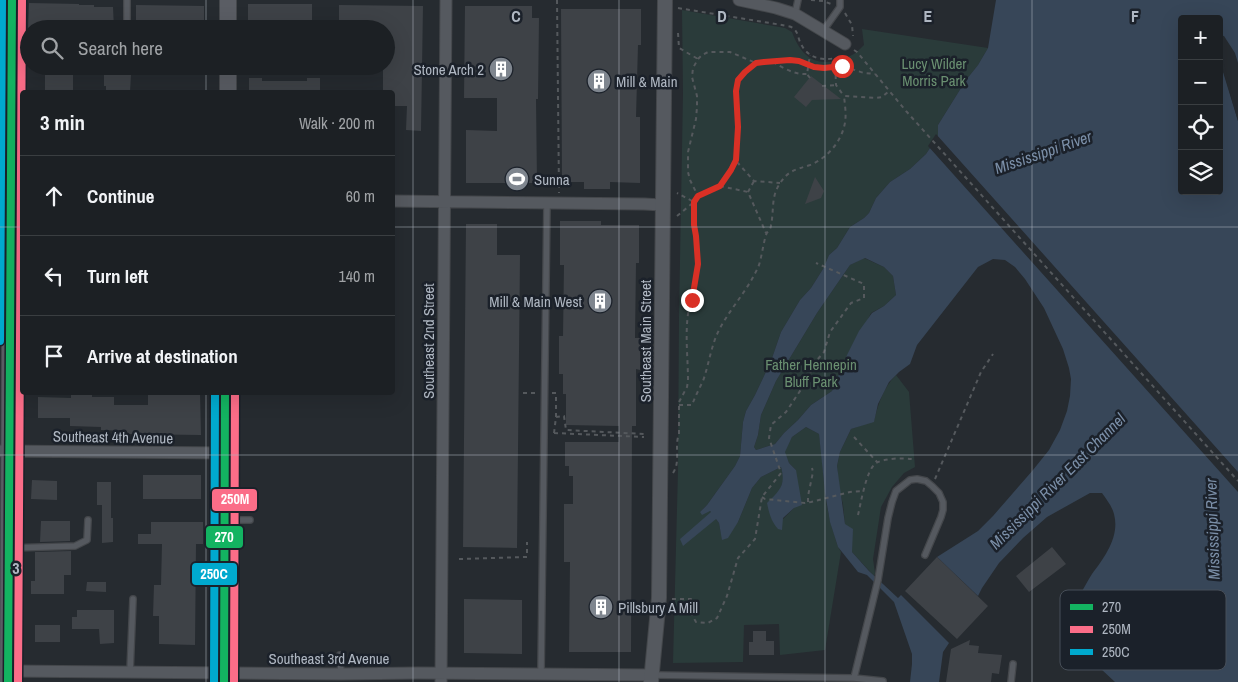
<!DOCTYPE html>
<html lang="en">
<head>
<meta charset="utf-8">
<style>
	body { margin:0; font-family:"Archivo Narrow",sans-serif; background:#292d31; color:#f1f3f6 }
	.controls { position:absolute; right:15px; top:15px; display:grid; overflow:hidden; border-radius:5px; box-shadow:0 5px 20px #0002 }
	.controls button { width:45px; height:45px; display:grid; place-items:center; padding:0; border:0; border-bottom:1px solid #3a3e41; background:#1c2024; color:#f1f3f6; font:25px sans-serif }
	.stop { position:absolute; width:15px; height:15px; margin:-11px; border:4px solid #d93025; border-radius:50%; background:#fff }
	.stop.end { background:#d93025; border-color:#fff; box-shadow:0 1px 5px #0008 }
	.list { margin:0; padding:0; list-style:none }
	h2 { display:flex; justify-content:space-between; align-items:center; height:65px; margin:0; padding:0 20px; font-size:21px }
	h2 small { font-size:16px; font-weight:400; color:#a0a3a6 }
	.list li { display:grid; grid-template-columns:32px 1fr auto; gap:15px; align-items:center; box-sizing:border-box; height:80px; padding:0 20px; border-top:1px solid #3a3e41 }
	.list b { display:block; font-size:19px; white-space:nowrap }
	.list em { font-size:16px; font-style:normal; color:#a0a3a6 }
	.icon { flex:none; width:28px; height:28px; fill:none; stroke:currentColor; stroke-width:2; stroke-linecap:round; stroke-linejoin:round }
	.map { position:relative; flex:none; width:1238px; height:682px; overflow:hidden }
	.search { position:absolute; background:#1c2024; box-shadow:0 5px 20px #0002; left:20px; top:20px; width:375px; height:55px; display:flex; align-items:center; gap:12px; box-sizing:border-box; padding:0 18px; border-radius:28px; color:#a0a3a6; font-size:19px }
	.panel { position:absolute; background:#1c2024; box-shadow:0 5px 20px #0002; left:20px; top:90px; width:375px; height:305px; border-radius:5px }
	.map>svg:first-child { display:block }
	.green { fill:#2a3b3a }
	.water { fill:#374658; fill-rule:evenodd }
	.pier { fill:#262b30 }
	.building { fill:#3e4247 }
	.lines { fill:none; stroke-linecap:round; stroke-linejoin:round }
	.service-casing { stroke:#44474b; stroke-width:8 }
	.minor-casing { stroke:#44474b; stroke-width:13 }
	.tertiary-casing { stroke:#44474b; stroke-width:16 }
	.secondary-casing { stroke:#44474b; stroke-width:18 }
	.path { stroke:#55595d; stroke-width:2; stroke-dasharray:4 4; stroke-linecap:butt }
	.service { stroke:#55595f; stroke-width:5.5 }
	.minor { stroke:#55595f; stroke-width:11 }
	.tertiary { stroke:#55595f; stroke-width:14 }
	.secondary { stroke:#5a5d64; stroke-width:16 }
	.bus-1-casing { stroke:#1b212a; stroke-width:11 }
	.bus-2-casing { stroke:#1b212a; stroke-width:11 }
	.bus-3-casing { stroke:#1b212a; stroke-width:11 }
	.bus-1 { stroke:#13b361; stroke-width:8 }
	.bus-2 { stroke:#fb6d88; stroke-width:8 }
	.bus-3 { stroke:#00a9ce; stroke-width:8 }
	.route { stroke:#d93025; stroke-width:6 }
	.grid { fill:none; stroke:#afb7c2; stroke-width:1; stroke-opacity:0.55 }
	.labels { text-anchor:middle; dominant-baseline:central; stroke-width:5; stroke-linejoin:round; paint-order:stroke }
	.park-label { font-size:15px; fill:#6a9071; stroke:#1b212a }
	.poi-label { font-size:15px; fill:#afb7c2; stroke:#1b212a; text-anchor:start }
	.street-label { font-size:15px; fill:#afb7c2; stroke:#1b212a }
	.water-label { font-size:16px; font-style:italic; fill:#7b8fa8; stroke:#1b212a }
	.key { fill:#1b212a; stroke:#474e58; stroke-width:1 }
	.key-label { font-size:14px; fill:#afb7c2 }
	.grid-label { font-size:16px; text-anchor:middle; font-weight:bold; fill:#afb7c2; stroke:#1b212a; stroke-width:5; stroke-linejoin:round; paint-order:stroke }
	.line-badge { stroke:#1b212a; stroke-width:2 }
	.badge-label { font-size:14px; text-anchor:middle; font-weight:bold; fill:#fff }
</style>
</head>
<body>
<div class="map">
<svg width="1238" height="682" viewBox="0 0 1238 682">
	<rect width="100%" height="100%" fill="#262b30"/>
	<path class="green" d="M682,10L785,28L792,32C801,56 815,68 841,59C844,58 849,57 852,55C856,53 860,49 864,45L862,29L988,48L978,65L966,80L938,125V136L926,154L910,169L890,182L876,198L869,213L864,218L850,227L837,248L829,255L823,269L811,288L800,300L781,332L771,361L755,395L746,411L743,422L740,456L735,466L707,505L700,512L710,511L719,523L721,533L738,522L752,488L761,477L781,467L784,478L780,490L783,519L794,508L796,470L789,463L784,452L792,437L806,427L819,434C824,468 823,502 834,534C836,540 837,546 841,552L825,650L780,655L779,624L744,625L743,662L673,663L678,470L679,316L683,93Z
		M864,258L884,267L893,276L896,295L884,306L871,313L840,374L832,391L811,405L798,420L784,433L775,444L756,450L754,447L758,435L761,415L776,381L817,313L850,265Z
		M896,375L909,392L915,467L904,473L892,487L881,507L873,559L875,573L874,576L852,552L845,525L843,504L839,489L837,466L840,452L851,429L874,421C878,405 883,388 896,375Z"/>
	<path class="water" d="M996,0H1238V63L1235,53L1224,36L1219,35V19H1182V191H1219V59L1238,121V682H1115L1072,642L1063,611C1067,608 1072,605 1075,601C1082,593 1086,583 1092,574C1105,557 1120,536 1114,514C1112,506 1106,499 1102,493H1090L1047,517L1023,538L999,563L982,588L978,596L937,557L978,531L993,516L1033,470L1049,450L1060,430L1067,411L1070,396L1071,379L1069,368L1063,349L1044,308L1025,279L1015,267L1005,260L993,259L978,267L917,345L910,364L899,372L889,382L878,404L874,422L851,429L840,452L837,466L845,524L853,529L852,552L869,571L898,598L901,595L949,643L943,652L939,682H910L912,664V654L894,602L867,575L858,572L838,547L830,522L825,493L819,434L806,427L792,437L785,452L789,463L796,470L802,505L794,508L783,518L782,530L778,529C771,521 769,513 767,503C780,490 786,485 781,467L761,477L752,488L738,522L728,538L722,540L719,523L716,519L683,546L680,539L711,512L710,511L702,515L700,512L707,505L735,466L740,456L743,422L746,411L755,395L771,361L781,332L800,300L811,288L823,269L829,255L837,248L850,227L864,218L869,213L876,198L890,182L910,169L926,154L938,136V125L966,80L978,65L988,48ZM865,258L884,267L893,276L896,295L884,306L872,313L859,331L847,355L832,391L811,405L798,420L784,433L775,444L756,450L754,447L758,435L761,415L776,381L817,313L850,265Z"/>
	<path class="pier" d="M1219,56L1222,58L1238,112V121Z
		M936,134L1238,472V492L928,146Z"/>
	<path class="building" d="M29,3L79,4V5H94V7H113L114,29H28Z
		M248,4H312V29H248Z
		M136,5L204,6V29H136Z
		M339,5L423,6L421,131L406,130L407,106H392V92H383V66H386V29H339Z
		M465,6H532V18H539L538,99H536L537,183H466V130L497,131V98H464Z
		M561,9H641V45H638L636,117H640V183L610,182V189H584V182H562Z
		M104,71H115V75H131L130,92H106V86H104Z
		M45,75H73V91H45Z
		M811,76L841,99L812,100L806,107L794,97Z
		M249,78H262V81H307V78H320V92H249Z
		M815,177L824,191L821,198L805,204Z
		M560,221H601V225H639V263H636L635,338H640V370L636,369V426H632L631,652H569L570,562H564V504H573V476H569V466H565V442H619V426L566,425V394H563V374H559V336H563L564,265H560Z
		M466,224H497V255H520L517,548L463,547Z
		M71,392H92V397H114V405H148V392H200L201,435L127,434V431L101,430V427L70,426V418H38V397L71,398Z
		M143,475H201V499H143Z
		M32,480L57,481V500L31,499Z
		M97,482H111V518H113V542L102,543V505H97Z
		M41,521H70V541L40,542Z
		M151,522H203V544H196L195,645L159,644V616H153L154,585H161L162,544H138V534H151Z
		M1052,547L1066,564L1029,592L1016,576Z
		M71,551V575H64V594H31V581H35V552Z
		M937,557L988,606L957,639L905,591Z
		M87,582H106V592L86,591Z
		M464,599L522,600V654L464,653Z
		M77,610H114V643L100,644L99,629H72V617H77Z
		M35,625H60V642H35Z
		M753,631H766V641H774V655H749V642H753Z
		M970,640L969,645L979,646L978,653L1002,655L999,674L992,673L991,682H946L951,649Z"/>
	<g class="lines">
		<g class="service-casing">
			<path id="service" d="M127,0V29
				M795,14L798,0
				M823,31L840,7V0
				M225,520H250
				M11,548L75,546L87,540L88,520
				M340,655L341,674
				M130,672L133,599
				M541,674L547,203
				M653,675L854,678L883,681V682
				M854,678L878,580L888,518L892,502L896,491L910,480L917,479L926,481L932,486L939,493L943,502V510L941,517L925,555
				M1011,682L1013,664"/>
		</g>
		<g class="minor-casing">
			<path id="minor" d="M739,0L776,8L795,14L845,44
				M0,201H22
				M392,201L644,204L662,205
				M0,451L225,453
				M8,671L341,674L418,673L651,675
				M441,682L446,0"/>
		</g>
		<g class="tertiary-casing">
			<path id="tertiary" d="M651,682L659,598L665,0"/>
		</g>
		<g class="secondary-casing">
			<path id="secondary" d="M228,29V0
				M228,92V66
				M8,682L12,0
				M224,682L225,392"/>
		</g>
		<path class="path" d="M557,0L559,193
			M811,0L823,1L831,4
			M678,8L782,25C785,26 790,26 793,28C798,32 798,37 800,42C809,62 827,61 844,56
			M845,13L852,25L853,36
			M678,33L679,48L698,59
			M854,50L857,52L906,111L1238,481
			M835,59L836,85L844,96
			M773,62C783,68 795,75 807,74
			M810,78L807,74L810,55
			M822,86L836,85
			M737,162L754,181L780,183
			M720,186L748,192L766,233
			M748,192L754,181
			M698,196L720,186L731,170L736,160L738,127L736,91L739,80L745,72L756,63
			M677,216L694,202L677,193
			M523,393H535
			M552,393H556V417
			M679,405H692C695,397 699,389 703,381C709,364 711,346 719,330C731,307 749,289 759,265C762,255 763,245 766,235C767,231 771,230 771,225C774,212 771,197 779,185C788,170 795,170 810,165C826,159 840,143 844,127C847,117 845,106 844,96L876,98L882,97L889,91
			M554,433L556,417L564,416L566,430L644,434
			M554,433L644,437
			M854,437L877,462
			M673,473C681,461 674,447 679,434V402L687,387L688,381C688,359 685,336 688,314C692,292 699,272 698,249C697,232 689,211 698,196L690,180L688,172V152L696,119L697,107V96L692,77L693,68L698,59L702,55L708,52H730L756,63L790,60L799,61L814,67L824,68L842,66L864,73L875,74
			M935,479L981,372L993,354
			M762,497L765,499L805,503L811,502L850,492L863,491
			M808,502V496L813,472L812,468
			M858,515C861,503 866,470 876,463C885,458 902,458 912,459
			M459,559L527,557V542
			M672,599H691V613L696,622L708,623L717,618L727,596L738,558L755,539L762,497L781,473L769,438L771,425L786,412L804,385L817,360L824,352L830,332L851,303L864,298V284L816,263"/>
		<use href="#service" class="service"/>
		<use href="#minor" class="minor"/>
		<use href="#tertiary" class="tertiary"/>
		<use href="#secondary" class="secondary"/>
		<g class="bus-1-casing">
			<path id="bus-1" d="M8,682L12,0
				M224,682L225,392"/>
		</g>
		<g class="bus-2-casing">
			<path id="bus-2" d="M18,682L22,0
				M234,682L235,392"/>
		</g>
		<g class="bus-3-casing">
			<path id="bus-3" d="M0,341L2,0
				M214,682L215,392"/>
		</g>
		<use href="#bus-1" class="bus-1"/>
		<use href="#bus-2" class="bus-2"/>
		<use href="#bus-3" class="bus-3"/>
	</g>
	<g class="lines">
		<path class="route" d="M692,300L698,264L696,236L694,225V202L698,196L720,186L731,170L736,160L738,127L736,91L738,80L745,72L756,63L764,62L790,60L799,61L814,67L824,68L842,66"/>
	</g>
	<path class="grid" d="M206,0V29M413,0V682M619,0V682M825,0V682M1032,0V682M206,66V92M0,227H22M392,227H1238M206,392V682M0,455H1238"/>
	<defs>
		<g id="building-disc" transform="scale(1.25)"><circle r="9.5" fill="#7f868f" stroke="#1b212a"/><path d="M-4-6H4V6H1V3H-1V6H-4ZM-2.5-4.3h1.7v1.8h-1.7ZM.8-4.3h1.7v1.8H.8ZM-2.5-1h1.7V.8h-1.7ZM.8-1h1.7V.8H.8Z" fill="#fff"/></g>
		<g id="stadium-disc" transform="scale(1.25)"><circle r="9.5" fill="#7f868f" stroke="#1b212a"/><path d="M0-5a6.5 5 0 1 0 0 10a6.5 5 0 1 0 0-10ZM-3.5-1.8h7v3.6h-7Z" fill="#fff"/></g>
	</defs>
	<g fill-rule="evenodd">
		<use href="#building-disc" x="501" y="69"/>
		<use href="#building-disc" x="599" y="81"/>
		<use href="#stadium-disc" x="517" y="179"/>
		<use href="#building-disc" x="600" y="301"/>
		<use href="#building-disc" x="601" y="607"/>
	</g>
	<g class="labels">
		<g class="park-label">
			<text x="934" y="63">Lucy Wilder<tspan x="934" dy="17">Morris Park</tspan></text>
			<text x="811" y="364">Father Hennepin<tspan x="811" dy="17">Bluff Park</tspan></text>
		</g>
		<g class="poi-label">
			<text x="484" y="69" text-anchor="end">Stone Arch 2</text>
			<text x="616" y="81">Mill &amp; Main</text>
			<text x="534" y="179">Sunna</text>
			<text x="582" y="301" text-anchor="end">Mill &amp; Main West</text>
			<text x="618" y="607">Pillsbury A Mill</text>
		</g>
		<g class="street-label">
			<text transform="translate(428 341) rotate(-90)">Southeast 2nd Street</text>
			<text transform="translate(645 341) rotate(-90)">Southeast Main Street</text>
			<text transform="translate(113 437) rotate(1)">Southeast 4th Avenue</text>
			<text x="329" y="658">Southeast 3rd Avenue</text>
		</g>
		<g class="water-label">
			<text transform="translate(1043 152) rotate(-19)">Mississippi River</text>
			<text transform="translate(1057 481) rotate(-45)">Mississippi River East Channel</text>
			<text transform="translate(1212 529) rotate(-92)">Mississippi River</text>
		</g>
	</g>
	<rect x="1060" y="590" width="166" height="80" rx="8" class="key"/>
	<rect x="1070" y="604" width="23" height="6" fill="#13b361"/>
	<rect x="1070" y="626" width="23" height="7" fill="#fb6d88"/>
	<rect x="1070" y="649" width="23" height="6" fill="#00a9ce"/>
	<g class="key-label">
		<text x="1102" y="612">270</text>
		<text x="1102" y="634">250M</text>
		<text x="1102" y="657">250C</text>
	</g>
	<g class="grid-label">
		<text x="516" y="22">C</text>
		<text x="722" y="22">D</text>
		<text x="928" y="22">E</text>
		<text x="1135" y="22">F</text>
		<text x="16" y="574">3</text>
	</g>
	<g class="line-badge">
		<rect x="211" y="488" width="47" height="24" rx="5" fill="#fb6d88"/>
		<rect x="205" y="525" width="39" height="24" rx="5" fill="#13b361"/>
		<rect x="191" y="562" width="47" height="24" rx="5" fill="#00a9ce"/>
	</g>
	<g class="badge-label">
		<text x="235" y="504">250M</text>
		<text x="224" y="542">270</text>
		<text x="214" y="579">250C</text>
	</g>
</svg>
<div class="controls">
<button>+</button>
<button>−</button>
<button><svg class="icon" aria-label="locate" viewBox="0 0 24 24"><circle cx="12" cy="12" r="6"/><path d="M12 2v4M12 18v4M2 12h4M18 12h4"/></svg></button>
<button><svg class="icon" aria-label="layers" viewBox="0 0 24 24"><path d="M12 4l9 5-9 5-9-5zM3 14l9 5 9-5"/></svg></button>
</div>
<div class="stop" style="left:842px;top:66px"></div>
<div class="stop end" style="left:692px;top:300px"></div>
<div class="search"><svg class="icon" aria-label="search" viewBox="0 0 24 24"><circle cx="10" cy="10" r="6"/><path d="M15 15l6 6"/></svg>Search here</div>
<section class="panel">
<h2>3 min<small>Walk · 200 m</small></h2>
<ul class="list">
<li><svg class="icon" aria-label="ahead" viewBox="0 0 24 24"><path d="M12 20V5M6 11l6-6 6 6"/></svg><div><b>Continue</b></div><em>60 m</em></li>
<li><svg class="icon" aria-label="left" viewBox="0 0 24 24"><path d="M17 20v-9H6M10 6l-5 5 5 5"/></svg><div><b>Turn left</b></div><em>140 m</em></li>
<li><svg class="icon" aria-label="arrive" viewBox="0 0 24 24"><path d="M6 21V4h12l-3 4 3 4H6"/></svg><div><b>Arrive at destination</b></div></li>
</ul>
</section>
</div>
</body>
</html>
